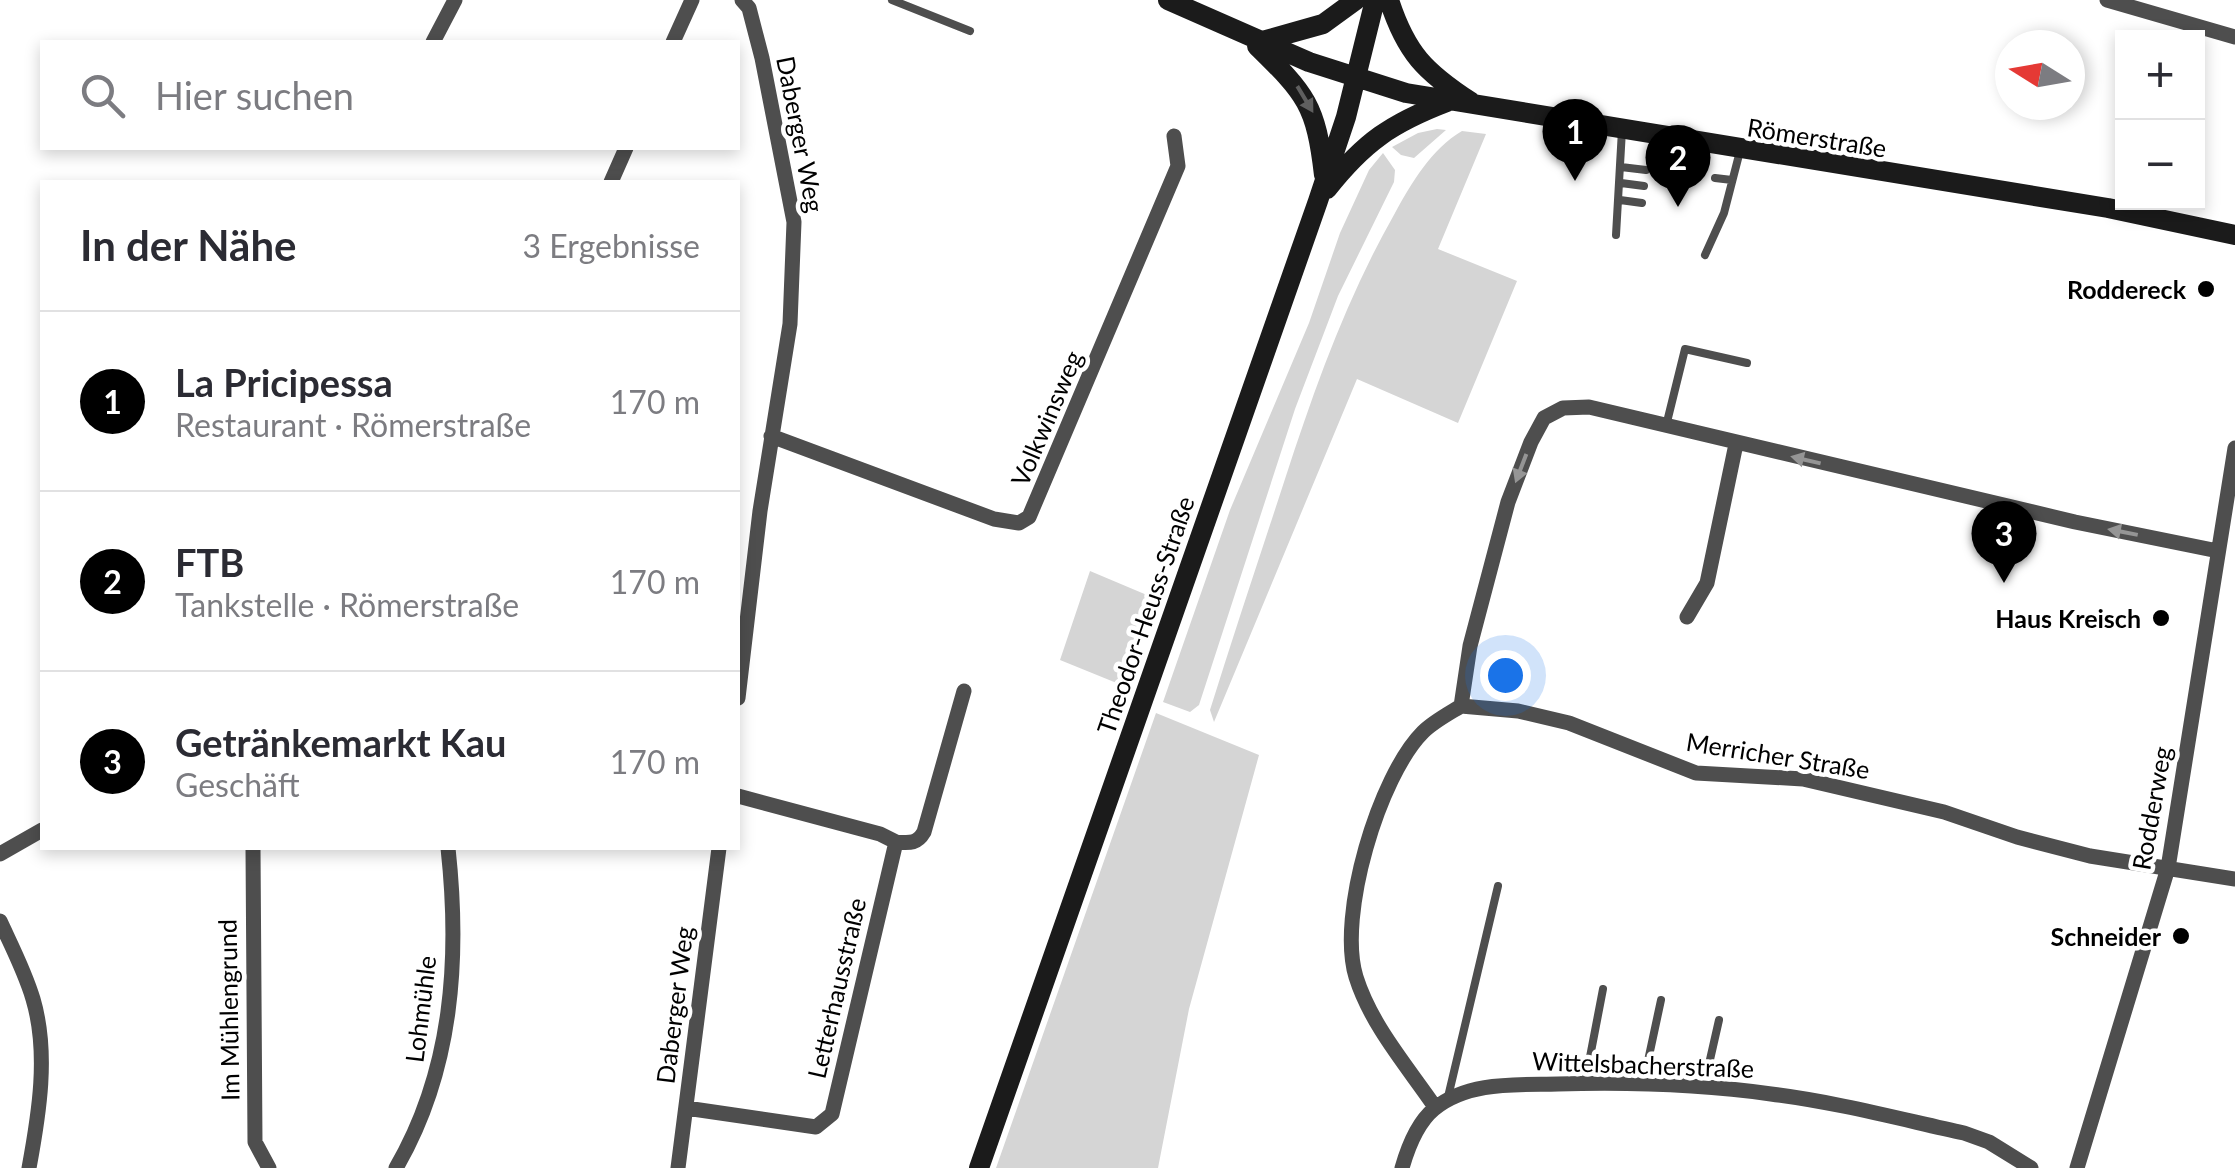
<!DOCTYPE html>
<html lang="de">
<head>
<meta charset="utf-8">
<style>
	body { margin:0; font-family:Lato,sans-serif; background:#f2f2f3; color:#2b2b33 }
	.controls { position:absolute; right:30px; top:30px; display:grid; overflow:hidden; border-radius:0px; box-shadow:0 5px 15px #0003 }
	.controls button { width:90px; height:90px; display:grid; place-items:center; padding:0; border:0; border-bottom:2px solid #e1e1e2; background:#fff; color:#2b2b33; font:50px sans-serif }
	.compass { position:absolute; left:1995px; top:30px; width:90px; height:90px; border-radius:50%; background:#fff; box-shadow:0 5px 15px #0003; rotate:281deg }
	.you { position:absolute; left:1505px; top:675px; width:35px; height:35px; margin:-25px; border:8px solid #fff; border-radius:50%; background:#1a73e8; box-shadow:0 0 0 15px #1a73e833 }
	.badge { display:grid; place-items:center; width:65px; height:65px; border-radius:50%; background:#000; color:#fff; font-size:32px; font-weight:700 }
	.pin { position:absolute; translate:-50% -82px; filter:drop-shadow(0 2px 5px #0008) }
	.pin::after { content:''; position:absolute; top:52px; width:35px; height:30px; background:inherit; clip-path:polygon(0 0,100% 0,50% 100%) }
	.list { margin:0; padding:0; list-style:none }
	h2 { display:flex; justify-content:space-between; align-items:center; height:130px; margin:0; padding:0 40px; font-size:42px }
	h2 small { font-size:32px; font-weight:400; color:#7c7c81 }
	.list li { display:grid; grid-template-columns:65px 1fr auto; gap:30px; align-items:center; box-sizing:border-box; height:180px; padding:0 40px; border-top:2px solid #e1e1e2 }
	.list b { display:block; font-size:38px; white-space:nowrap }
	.list p { margin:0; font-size:32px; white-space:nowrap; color:#7c7c81 }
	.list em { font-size:32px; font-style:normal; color:#7c7c81 }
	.icon { flex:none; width:55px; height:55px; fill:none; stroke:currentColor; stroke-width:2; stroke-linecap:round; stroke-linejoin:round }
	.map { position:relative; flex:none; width:2235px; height:1168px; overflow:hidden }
	.search { position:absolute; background:#fff; box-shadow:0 5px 15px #0003; left:40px; top:40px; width:700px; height:110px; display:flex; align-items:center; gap:25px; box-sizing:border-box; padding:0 35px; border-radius:0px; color:#7c7c81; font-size:38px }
	.panel { position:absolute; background:#fff; box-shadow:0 5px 15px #0003; left:40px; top:180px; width:700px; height:670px; border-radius:0px }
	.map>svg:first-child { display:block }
	.green { fill:#d5d5d5 }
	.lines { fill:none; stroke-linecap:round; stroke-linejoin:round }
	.lane { stroke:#4e4e4e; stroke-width:8 }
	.street { stroke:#4e4e4e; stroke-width:15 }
	.secondary { stroke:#1b1b1b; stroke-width:20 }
	.oneway { fill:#5f5f5f }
	.oneway2 { fill:#959595 }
	.poi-dot { fill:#000; stroke:#fff; stroke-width:4 }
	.labels { text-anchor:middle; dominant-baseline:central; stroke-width:9; stroke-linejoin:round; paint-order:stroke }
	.street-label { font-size:25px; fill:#000; stroke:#fff }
	.poi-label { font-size:25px; font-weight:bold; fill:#000; stroke:#fff; text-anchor:end }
</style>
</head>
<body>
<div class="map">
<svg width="2235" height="1168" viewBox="0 0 2235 1168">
	<rect width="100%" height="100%" fill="#fff"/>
	<path class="green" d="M1437,129L1446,130L1414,158L1401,155L1392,147L1418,133Z
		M1462,131L1486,134L1438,249L1517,281L1458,423L1357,379L1214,722L1210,710C1234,633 1260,556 1285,479C1315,387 1347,297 1395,213C1411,184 1432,148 1462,131Z
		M1383,153L1395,170L1394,182L1338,296L1295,409L1199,705L1190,712L1163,702L1230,510L1309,323L1340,233L1369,170Z
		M1090,571L1154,598L1124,686L1060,660Z
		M1156,713L1259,755L1189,1009L1158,1168H996Z"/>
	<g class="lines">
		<path class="lane" d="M892,0L970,31
			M1621,167L1646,170
			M1715,178L1732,180
			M1621,183L1644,186
			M1620,200L1642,203
			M1616,235L1622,130
			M1705,255L1724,213L1740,151
			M1666,426L1685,349L1747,363
			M1585,1083L1603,989
			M1643,1084L1661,1000
			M1704,1086L1719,1020
			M1448,1097L1498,886"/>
		<path class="street" d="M2107,0L2235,37
			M433,42L455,0
			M673,42L692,0
			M611,182L626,148
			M771,436L994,519L1019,523L1029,517L1178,166L1174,136
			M1687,617L1707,583L1736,444
			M738,698L760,511L790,324L794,222L762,58L749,8L742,0
			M1461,706L1470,646L1508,502L1531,442L1544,418L1563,408L1589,407L2075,522L2218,551
			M1461,706L1518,711L1569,723L1696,773L1803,779L1944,812L2017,837L2090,856L2235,879
			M738,796L880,834L896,842
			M253,848L255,1142L269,1168
			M0,854L42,830
			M0,921C12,947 25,972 33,999C49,1053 39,1114 29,1168
			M1435,1107C1407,1066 1371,1025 1356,977C1337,916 1379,776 1423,732C1433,722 1448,714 1461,706
			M686,1108L816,1127L832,1114L896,842C910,843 917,844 924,832L964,691
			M396,1168C453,1070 460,958 448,848
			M678,1168L719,848
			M1402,1168C1408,1147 1417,1123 1434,1109C1468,1081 1517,1085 1558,1084C1629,1082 1700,1084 1771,1094C1836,1102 1900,1119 1964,1133L1989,1142L2031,1168
			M2077,1168L2168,868L2235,448"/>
		<path class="secondary" d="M1168,0L1309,62L1406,93L2108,208L2235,235
			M1389,0C1406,53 1425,72 1471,102
			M1259,42L1323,24L1356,0
			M1257,46C1306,94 1316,105 1324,175
			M1327,189C1364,142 1392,123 1447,102
			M979,1168L1318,201L1346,117L1375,0"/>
	</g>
	<defs><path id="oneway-solid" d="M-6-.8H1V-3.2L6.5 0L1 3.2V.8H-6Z" transform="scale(2.5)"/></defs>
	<use class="oneway" href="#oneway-solid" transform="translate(1305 99) rotate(59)"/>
	<g class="oneway2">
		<use href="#oneway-solid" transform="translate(1806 460) rotate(-167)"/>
		<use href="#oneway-solid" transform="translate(1521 468) rotate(111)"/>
		<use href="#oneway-solid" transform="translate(2123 532) rotate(-169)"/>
	</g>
	<g class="poi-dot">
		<circle cx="2206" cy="289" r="10"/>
		<circle cx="2161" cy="618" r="10"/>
		<circle cx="2181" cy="936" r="10"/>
	</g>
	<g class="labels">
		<g class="street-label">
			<text transform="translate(801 134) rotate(79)">Daberger Weg</text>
			<text transform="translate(1817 137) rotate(9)">Römerstraße</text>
			<text transform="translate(1046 418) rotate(-67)">Volkwinsweg</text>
			<text transform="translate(1145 615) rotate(-71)">Theodor-Heuss-Straße</text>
			<text transform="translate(1778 755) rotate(9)">Merricher Straße</text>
			<text transform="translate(2151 808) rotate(-80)">Rodderweg</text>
			<text transform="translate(836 988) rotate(-77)">Letterhausstraße</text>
			<text transform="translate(674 1005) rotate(-83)">Daberger Weg</text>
			<text transform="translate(420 1009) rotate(-83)">Lohmühle</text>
			<text transform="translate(228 1010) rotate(-91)">Im Mühlengrund</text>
			<text transform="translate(1643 1064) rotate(2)">Wittelsbacherstraße</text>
		</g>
		<g class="poi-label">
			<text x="2186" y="289">Roddereck</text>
			<text x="2141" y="618">Haus Kreisch</text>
			<text x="2161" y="936">Schneider</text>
		</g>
	</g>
</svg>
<div class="controls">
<button>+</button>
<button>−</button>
</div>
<svg class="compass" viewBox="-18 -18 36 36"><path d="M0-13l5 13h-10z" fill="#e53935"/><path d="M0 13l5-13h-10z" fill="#7c7c81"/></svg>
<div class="you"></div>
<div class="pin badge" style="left:1575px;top:181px">1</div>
<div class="pin badge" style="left:1678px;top:207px">2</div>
<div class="pin badge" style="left:2004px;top:583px">3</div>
<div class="search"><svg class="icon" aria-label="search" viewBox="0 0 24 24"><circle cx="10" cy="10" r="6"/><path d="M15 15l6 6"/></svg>Hier suchen</div>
<section class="panel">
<h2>In der Nähe<small>3 Ergebnisse</small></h2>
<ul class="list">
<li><span class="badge">1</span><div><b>La Pricipessa</b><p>Restaurant · Römerstraße</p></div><em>170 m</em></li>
<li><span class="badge">2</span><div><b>FTB</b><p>Tankstelle · Römerstraße</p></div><em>170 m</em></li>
<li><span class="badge">3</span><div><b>Getränkemarkt Kau</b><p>Geschäft</p></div><em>170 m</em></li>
</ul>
</section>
</div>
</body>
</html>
